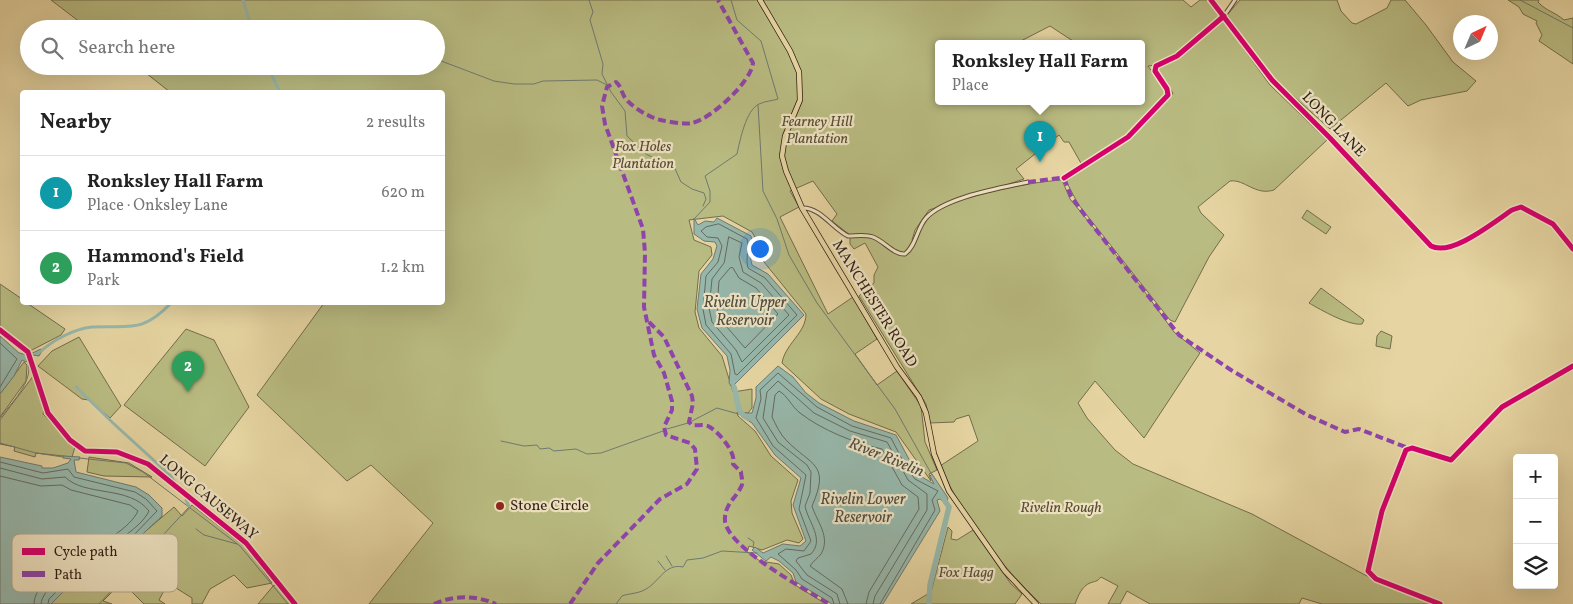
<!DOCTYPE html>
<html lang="en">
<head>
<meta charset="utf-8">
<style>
	body { margin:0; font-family:Vollkorn,serif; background:#f2f2f2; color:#222 }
	.controls { position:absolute; right:15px; bottom:15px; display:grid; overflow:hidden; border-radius:5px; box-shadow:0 5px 20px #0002 }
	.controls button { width:45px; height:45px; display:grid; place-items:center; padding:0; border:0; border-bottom:1px solid #e0e0e0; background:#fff; color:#222; font:25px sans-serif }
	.compass { position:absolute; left:1453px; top:15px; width:45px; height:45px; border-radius:50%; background:#fff; box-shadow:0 5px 20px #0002; rotate:44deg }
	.you { position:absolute; left:759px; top:248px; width:18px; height:18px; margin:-12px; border:4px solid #fff; border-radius:50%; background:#1a73e8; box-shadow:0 0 0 8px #1a73e833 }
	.badge { display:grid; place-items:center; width:32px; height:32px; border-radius:50%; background:#8f2418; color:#fff; font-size:16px; font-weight:700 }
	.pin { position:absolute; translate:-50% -41px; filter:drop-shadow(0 1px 2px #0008) }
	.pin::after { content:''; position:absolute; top:26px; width:18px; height:15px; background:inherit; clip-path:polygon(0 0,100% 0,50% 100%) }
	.popup { position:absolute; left:935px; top:40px; width:210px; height:65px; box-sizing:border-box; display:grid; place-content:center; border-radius:5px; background:#fff; filter:drop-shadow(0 1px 4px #0005); font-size:16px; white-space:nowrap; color:#767676 }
	.popup b { font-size:19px; color:#222 }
	.popup::after { content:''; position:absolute; left:50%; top:100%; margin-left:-10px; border:10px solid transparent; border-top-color:#fff }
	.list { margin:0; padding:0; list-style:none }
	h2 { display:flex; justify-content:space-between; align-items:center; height:65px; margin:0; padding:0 20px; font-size:21px }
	h2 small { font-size:16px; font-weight:400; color:#767676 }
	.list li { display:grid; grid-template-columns:32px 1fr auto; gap:15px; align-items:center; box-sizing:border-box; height:75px; padding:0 20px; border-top:1px solid #e0e0e0 }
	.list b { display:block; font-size:19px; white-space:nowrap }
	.list p { margin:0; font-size:16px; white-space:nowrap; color:#767676 }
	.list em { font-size:16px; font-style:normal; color:#767676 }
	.icon { flex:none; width:28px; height:28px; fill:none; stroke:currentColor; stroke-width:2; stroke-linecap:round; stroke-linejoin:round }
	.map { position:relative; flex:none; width:1573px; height:604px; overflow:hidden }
	.search { position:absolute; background:#fff; box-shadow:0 5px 20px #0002; left:20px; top:20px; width:425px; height:55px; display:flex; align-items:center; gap:12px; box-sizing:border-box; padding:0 18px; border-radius:28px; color:#767676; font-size:19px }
	.panel { position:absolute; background:#fff; box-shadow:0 5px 20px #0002; left:20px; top:90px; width:425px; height:215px; border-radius:5px }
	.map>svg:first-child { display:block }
	.green { fill:#b9bc82; stroke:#746c4c; fill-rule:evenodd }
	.water { fill:#97b8ac; stroke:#6e7a70 }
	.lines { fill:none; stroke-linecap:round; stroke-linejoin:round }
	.shore { stroke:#646a61; stroke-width:1 }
	.stream { stroke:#6e7a70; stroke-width:1 }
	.canal { stroke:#97b8ac; stroke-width:3 }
	.river { stroke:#97b8ac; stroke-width:5.5 }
	.minor-casing { stroke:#5e4b39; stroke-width:5 }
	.primary-casing { stroke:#301d16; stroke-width:6 }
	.minor { stroke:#efe4c3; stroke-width:3 }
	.primary { stroke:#e6d5a2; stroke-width:4.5 }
	.quiet { stroke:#8e44ad; stroke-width:4; stroke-dasharray:8 4; stroke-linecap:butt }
	.cycleway-casing { stroke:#efe4c3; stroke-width:8 }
	.cycleway { stroke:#d6006c; stroke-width:5 }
	.poi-dot { fill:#8f2418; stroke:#efe4c3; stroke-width:2 }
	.labels { text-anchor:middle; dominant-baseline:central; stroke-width:4.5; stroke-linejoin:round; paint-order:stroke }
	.park-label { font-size:15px; font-style:italic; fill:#594d36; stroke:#efe4c3 }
	.street-label { font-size:15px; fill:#301d16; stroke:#efe4c3 }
	.poi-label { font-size:15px; fill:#301d16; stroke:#efe4c3; text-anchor:start }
	.water-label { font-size:16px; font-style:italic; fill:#4f4c43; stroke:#efe4c3 }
	.key { fill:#efe4c3; stroke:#b6a88f; stroke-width:1 }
	.key-label { font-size:14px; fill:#301d16 }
</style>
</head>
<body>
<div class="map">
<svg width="1573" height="604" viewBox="0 0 1573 604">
	<rect width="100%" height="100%" fill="#e6d5a2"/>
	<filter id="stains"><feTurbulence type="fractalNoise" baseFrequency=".004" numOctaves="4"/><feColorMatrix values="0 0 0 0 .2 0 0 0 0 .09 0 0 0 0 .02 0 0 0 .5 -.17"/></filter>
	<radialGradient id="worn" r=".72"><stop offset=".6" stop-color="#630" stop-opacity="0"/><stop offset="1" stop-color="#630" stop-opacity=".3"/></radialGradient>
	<path class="green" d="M51,0H1183L1191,7L1200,0H1207L1220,17C1200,31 1174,65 1148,66L1168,94L1144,116L1128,135L1082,165L1069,142H1064L1059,135L1016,169L1024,179L929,210L915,230L912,240L914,243C918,234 921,223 929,217C953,196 1030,182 1062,180L1070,199L1131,273L1174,332L1200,353L1144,438L1095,381L1078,403L1087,418L1115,450L1133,464L1252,514L1365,575L1437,604H1322L1302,598L1299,604H1150L1127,591L1120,604H1108L1118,586L1101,577C1097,582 1095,581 1090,583C1082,586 1078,596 1075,604H1041C1001,566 963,517 940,466L978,441L969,415L956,419L954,422L930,423L926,404L859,296L874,283V275L878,267L865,243L854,249L850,244V235L832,221L837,214L813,181L790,191L799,207L780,217L828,314L853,297L877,339L855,354L877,385L897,371L921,406L925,442L937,470L929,474L931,481L896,432L849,414L821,399L782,363C785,344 806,333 806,314L760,257L756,239L752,232L723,216L689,220L694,240L711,247L712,255L699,271L695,312L699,328L722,356L733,392L752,389V408L748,413L737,412L738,416L755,431L771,456L798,480L791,501L792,513L803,539L799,543L787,540L762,550L749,546L747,552L760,561L779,564L791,575L795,585L826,604H369L433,523L371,465L347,481L257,395L324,303L442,302V92H170L137,66H436V29H89ZM1050,26L1076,43H1141V101H939V43H1017Z
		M1240,0H1337L1341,11L1352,23L1356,24L1387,8L1391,0H1405L1426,25L1453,62L1476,81L1467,91L1421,100L1408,106L1386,83L1330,129L1273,78L1227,15Z
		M1508,0H1539L1538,2C1546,11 1555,12 1564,20L1573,18V64L1539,41L1542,35L1536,23L1537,21L1523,14L1519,7Z
		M1222,19L1270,85L1327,140L1274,190C1255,196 1245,179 1230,181L1198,207L1201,213L1224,235L1209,257L1175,322L1170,320L1078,204L1066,181L1132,136L1169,98L1173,93L1155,69L1176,57Z
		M1307,210L1331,227L1326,234L1302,218Z
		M0,284L22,299V302L27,303L65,329L61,335L30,351L0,328Z
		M1321,288L1364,320L1362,324C1349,326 1321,310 1309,303Z
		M186,329L214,340L249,407L205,466L124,405Z
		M1381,331L1392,336L1390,349L1376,346L1377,336Z
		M79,337L121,406L110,418L89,400L82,399L38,366L52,351Z
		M24,362L27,365L26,381L0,417V394Z
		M34,375L44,408L43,414L75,447L72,457L36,453L35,457L14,451L15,447L0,444V420Z
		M89,457L129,463L152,477L104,476L87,472Z
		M192,505L248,549L272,583L247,588L234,575L210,589L202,604H192V598L168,583L159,600L165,604H144L122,582L103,601L112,604H51L69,586L120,553L174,507L182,516Z
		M948,527L952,531L951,539L957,540L973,530L1011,584L1022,594L1015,604H911L931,592Z
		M274,585L278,586L293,604H258Z"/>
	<path class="water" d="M694,218L698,225L705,221L714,222L717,218L751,236L754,251L750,256L752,265L768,274L804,315L732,387L729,383L730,370L727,356L702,328L697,309L701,274L713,259L717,246L715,242L704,241L694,234Z
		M0,336L19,353L28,355L41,349L42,351L39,356L33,355L26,362L22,360L14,376L0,394Z
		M778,366L793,377L806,393L819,403L854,421L896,435L917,474L934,484L930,476L932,474L948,498L946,504L940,499L937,500L940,511L883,604H832L796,582L793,573L779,561L771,557L766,561L752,550L755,547L763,553L783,544L800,546L806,541L793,505L801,478L775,455L752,423L741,416L742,413H752L756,398V387Z
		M63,456L80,457L79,460H74L76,472L136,487L149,495L162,508V516L132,544L69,586L51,604H0V457L42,466V468H53L68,463L71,459L63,458Z"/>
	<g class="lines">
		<path class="shore" d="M719,224L747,239C750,249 745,257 748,268L765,278L797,315L737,375L735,374L731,354L706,325L703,309L706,276L718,262L722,246L718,238L707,237L701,231L706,227Z
			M729,237L742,243L739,257L743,272L761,283L789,315L742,362L736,350L712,322L709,308L712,279L724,263Z
			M733,268L739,278L756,288L778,314L745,348L720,319L717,307L719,281L730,268Z
			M0,343L17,359L0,387
			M0,462L43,473L68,469L74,477L135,492L146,499L157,511L129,540L66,582L49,599L48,604
			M0,468L42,479L65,477C85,497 129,485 149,511C134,543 43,574 41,604
			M0,476L41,486L62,485L71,490L130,505L138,511C122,545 35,566 34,604
			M834,604L832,598L802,579L796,570L778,554L786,549L804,551L811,541L799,509L806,475L773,446L756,418L761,399L760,390L778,373L817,407L852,426L891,438L906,467L915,479L938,491L932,500L935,510L880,604
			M840,604L837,594L807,575L796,561L798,558L811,554C825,539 808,522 805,506L810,493L811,472L807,465L778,442L763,418L767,392L778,381L814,413L850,431L887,442L908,480L927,494V510L875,596L873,604
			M848,604L842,589L810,566C813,561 818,558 821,554C831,537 817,522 812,506C831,463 811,466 786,440C780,434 776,425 772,417L775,395L779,391C787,395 792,407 800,413C822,430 854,443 882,449L902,485L918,497L919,509L869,592L866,604"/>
		<path class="stream" d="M589,0L593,12L590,20L603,64L602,74L611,92L625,111L627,136L646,154L658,160L673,164L681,182L692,189L704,193L706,199L703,206
			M1520,0L1573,28
			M436,59L494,81L514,84H534L543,81L597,80L609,86
			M758,105L763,191L777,219L789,255L817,303L895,409L932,475
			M694,219L710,202V191L705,176L737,154C740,140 746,110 759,104C765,101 772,101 778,99L761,41L737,20L731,0
			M0,418C11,403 34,382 28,362
			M692,421L717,408L742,415
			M667,429L688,423
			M501,441L524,446L537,445L540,449L549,448L554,451L576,449L587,454L601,453L663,431
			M0,443L36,453L63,457
			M79,458L126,463L143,472L240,546L288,604
			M196,529L204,535L237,544
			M748,538L754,542L753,547
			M666,556L672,566
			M658,561L665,570
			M99,604L189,507
			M616,604L622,596C630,593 638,594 646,589C659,582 665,563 683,567L687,560L703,558L722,551L757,553"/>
		<path class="canal" d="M243,0L252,29
			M267,66L280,92
			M40,352C53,340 74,329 92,327C130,325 142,334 172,302
			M76,387L112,422
			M113,423L171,476L178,488
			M186,500L189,506"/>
		<path class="river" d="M734,387C738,398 735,412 748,418
			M929,604L930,585L949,507L943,498"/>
		<g class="minor-casing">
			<path id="minor" d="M1211,0L1272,80L1330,138L1431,246C1451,257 1494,222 1512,210L1521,207L1553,224L1573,249
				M1224,16L1235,0
				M802,208C820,207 833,229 848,236C856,236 865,234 873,237C884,241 894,255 905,254C916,246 917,228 926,218C945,197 1001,188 1028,182
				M0,330L28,352L48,413L70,440L85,451L117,452L148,464L246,543L295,604
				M1440,604L1376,579L1368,571L1382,511L1406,450L1412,448L1451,460L1502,407L1573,366"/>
		</g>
		<g class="primary-casing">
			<path id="primary" d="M760,0L790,51L799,72L800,100L785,136L782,156L786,171L802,208L897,367L919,397L926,413L934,454L949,491L1005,571L1036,604"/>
		</g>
		<use href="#minor" class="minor"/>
		<use href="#primary" class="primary"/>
		<path class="quiet" d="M1064,178L1071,196L1086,217L1179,335L1231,370L1307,415L1345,432L1359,429L1408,448
			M1028,182L1067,177
			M649,322L664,337L692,396L693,403L689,422L692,425C696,426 703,424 708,426C718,431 737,453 733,464L741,472C741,477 744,482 741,487C735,499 724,505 725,521C728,548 805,589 829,604
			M434,604C454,595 475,595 496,604
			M570,604L598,563L660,499L687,484L697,469L695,449L690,443L666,435L664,427L672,410V401L664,373L654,355L644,307L645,253L643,229L605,124L602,106L607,87L616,82C622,87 621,93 626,99C631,106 646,115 654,118C661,121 686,125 692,123C711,119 751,82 753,63L718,0"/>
		<g class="cycleway-casing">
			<path id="cycleway" d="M1211,0L1272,80L1330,138L1431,246C1451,257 1494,222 1512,210L1521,207L1553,224L1573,249
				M1064,178L1128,137L1168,95L1167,89L1155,71L1156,66L1177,56L1224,16
				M0,330L28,352L48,413L70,440L85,451L117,452L148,464L246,543L295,604
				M1440,604L1376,579L1368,571L1382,511L1406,450L1412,448L1451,460L1502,407L1573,366"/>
		</g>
		<use href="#cycleway" class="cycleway"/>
	</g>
	<circle class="poi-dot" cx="500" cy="506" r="5"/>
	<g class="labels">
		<g class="park-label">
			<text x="817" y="122">Fearney Hill<tspan x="817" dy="17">Plantation</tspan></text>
			<text x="643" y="147">Fox Holes<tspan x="643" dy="17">Plantation</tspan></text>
			<text x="1061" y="508">Rivelin Rough</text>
			<text x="966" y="573">Fox Hagg</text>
		</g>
		<g class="street-label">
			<text transform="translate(1333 125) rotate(46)">LONG LANE</text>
			<text transform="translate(874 304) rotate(58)">MANCHESTER ROAD</text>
			<text transform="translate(208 498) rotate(40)">LONG CAUSEWAY</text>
		</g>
		<g class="poi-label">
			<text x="510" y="506">Stone Circle</text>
		</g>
		<g class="water-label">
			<text x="745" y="303">Rivelin Upper<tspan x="745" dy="18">Reservoir</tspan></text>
			<text transform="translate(886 458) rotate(22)">River Rivelin</text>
			<text x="863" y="500">Rivelin Lower<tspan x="863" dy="18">Reservoir</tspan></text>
		</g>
	</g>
	<rect x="12" y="534" width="166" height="58" rx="8" class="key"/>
	<rect x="22" y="548" width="23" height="7" fill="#d6006c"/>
	<rect x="22" y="571" width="23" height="6" fill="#8e44ad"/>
	<g class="key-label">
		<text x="54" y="556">Cycle path</text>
		<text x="54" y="579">Path</text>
	</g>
	<rect width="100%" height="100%" filter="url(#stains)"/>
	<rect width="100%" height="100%" fill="url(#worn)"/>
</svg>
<div class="controls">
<button>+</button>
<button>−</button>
<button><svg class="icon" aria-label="layers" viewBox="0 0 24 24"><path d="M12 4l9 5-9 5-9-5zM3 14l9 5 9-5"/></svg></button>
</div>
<svg class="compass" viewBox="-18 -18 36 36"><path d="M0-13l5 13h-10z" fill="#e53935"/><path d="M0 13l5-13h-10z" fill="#767676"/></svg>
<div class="you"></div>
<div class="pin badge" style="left:1040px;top:162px;background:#0f9aa8">1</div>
<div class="popup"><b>Ronksley Hall Farm</b>Place</div>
<div class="pin badge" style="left:188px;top:392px;background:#2e9e5b">2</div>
<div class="search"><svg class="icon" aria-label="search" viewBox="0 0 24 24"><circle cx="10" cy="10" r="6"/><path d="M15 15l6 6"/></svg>Search here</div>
<section class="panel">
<h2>Nearby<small>2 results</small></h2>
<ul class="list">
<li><span class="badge" style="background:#0f9aa8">1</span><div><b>Ronksley Hall Farm</b><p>Place · Onksley Lane</p></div><em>620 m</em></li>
<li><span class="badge" style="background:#2e9e5b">2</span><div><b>Hammond's Field</b><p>Park</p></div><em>1.2 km</em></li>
</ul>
</section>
</div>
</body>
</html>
